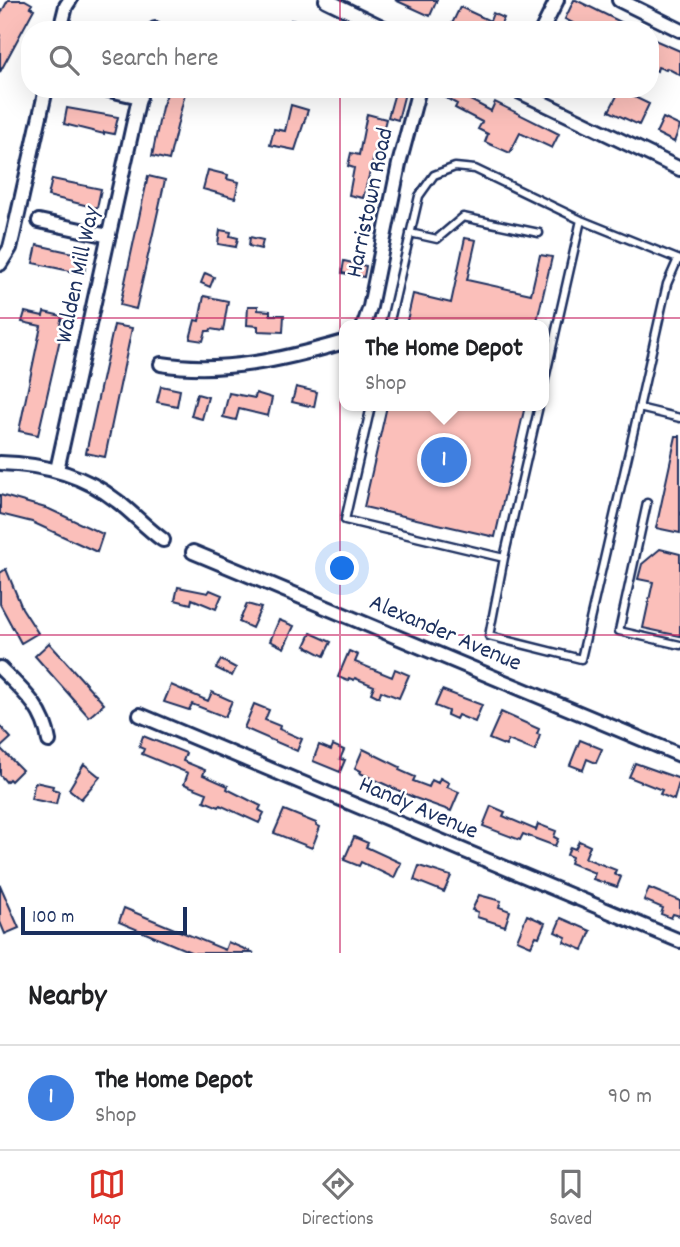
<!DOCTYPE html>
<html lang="en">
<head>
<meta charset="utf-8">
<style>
	body { margin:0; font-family:Dekko,sans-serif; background:#f6f6f6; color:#202124 }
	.scale { position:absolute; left:21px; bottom:18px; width:166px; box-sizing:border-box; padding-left:7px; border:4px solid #1b2f5e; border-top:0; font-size:19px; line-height:24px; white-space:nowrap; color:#1b2f5e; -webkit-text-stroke:5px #fff; paint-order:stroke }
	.you { position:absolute; left:343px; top:569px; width:24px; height:24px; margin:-18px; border:5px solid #fff; border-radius:50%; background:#1a73e8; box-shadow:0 0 0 10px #1a73e833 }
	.badge { display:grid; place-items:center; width:46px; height:46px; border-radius:50%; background:#d93025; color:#fff; font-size:23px; font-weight:700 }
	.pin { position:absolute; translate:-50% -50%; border:4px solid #fff; box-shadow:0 2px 7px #0006 }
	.popup { position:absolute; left:339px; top:320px; width:210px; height:91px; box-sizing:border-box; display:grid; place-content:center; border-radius:14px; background:#fff; filter:drop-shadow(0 2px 5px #0005); font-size:23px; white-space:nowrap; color:#757577 }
	.popup b { font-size:26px; color:#202124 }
	.popup::after { content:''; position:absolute; left:50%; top:100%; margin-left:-14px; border:14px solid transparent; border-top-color:#fff }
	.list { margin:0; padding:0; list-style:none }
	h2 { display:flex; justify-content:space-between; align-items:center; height:91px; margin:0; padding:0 28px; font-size:30px }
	h2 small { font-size:23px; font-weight:400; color:#757577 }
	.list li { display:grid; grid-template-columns:46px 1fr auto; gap:21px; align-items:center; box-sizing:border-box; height:105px; padding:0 28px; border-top:2px solid #e0e0e0 }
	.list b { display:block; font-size:26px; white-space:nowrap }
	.list p { margin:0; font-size:23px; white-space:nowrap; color:#757577 }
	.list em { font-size:23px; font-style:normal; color:#757577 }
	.icon { flex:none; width:38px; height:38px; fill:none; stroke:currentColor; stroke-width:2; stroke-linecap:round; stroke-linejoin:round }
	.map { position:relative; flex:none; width:680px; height:953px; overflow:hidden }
	.search { position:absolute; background:#fff; box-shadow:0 7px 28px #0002; left:21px; right:21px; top:21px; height:77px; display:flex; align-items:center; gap:18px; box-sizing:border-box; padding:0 24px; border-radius:28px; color:#757577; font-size:26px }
	.sheet { height:196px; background:#fff }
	nav { display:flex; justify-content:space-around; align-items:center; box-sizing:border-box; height:98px; border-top:2px solid #e0e0e0; background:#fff; font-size:19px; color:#757577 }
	nav a { display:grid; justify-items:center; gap:4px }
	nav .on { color:#d93025 }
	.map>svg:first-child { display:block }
	.building { fill:#fbbfba; stroke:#1b2f5e; stroke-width:2 }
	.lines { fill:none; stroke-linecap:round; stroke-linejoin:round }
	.service-casing { stroke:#1b2f5e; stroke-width:11 }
	.minor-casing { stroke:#1b2f5e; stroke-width:18 }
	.service { stroke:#fff; stroke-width:6 }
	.minor { stroke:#fff; stroke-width:12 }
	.grid { fill:none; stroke:#c2185b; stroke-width:2; stroke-opacity:0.55 }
	.labels { text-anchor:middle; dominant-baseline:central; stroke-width:5; stroke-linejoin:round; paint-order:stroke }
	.street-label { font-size:24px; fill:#1b2f5e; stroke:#fff }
</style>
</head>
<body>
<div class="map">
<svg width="680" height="953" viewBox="0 0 680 953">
	<rect width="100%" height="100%" fill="#fff"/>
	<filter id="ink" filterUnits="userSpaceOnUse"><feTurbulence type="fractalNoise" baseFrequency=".0143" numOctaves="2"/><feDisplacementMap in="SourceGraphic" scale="14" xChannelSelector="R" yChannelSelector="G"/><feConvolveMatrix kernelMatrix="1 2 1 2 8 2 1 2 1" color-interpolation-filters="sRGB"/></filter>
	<g filter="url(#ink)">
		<path class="building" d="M8,0H25L32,4L30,7L34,9L0,72V15Z
			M395,0H437L430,16Z
			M574,0H576L637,30H586L565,19Z
			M460,7L490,21L493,13L504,18L500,26L509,30H455L450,28Z
			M291,20L320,26L319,30H289Z
			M650,38L680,51V75L667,68L666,70L658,67L657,71L650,67Z
			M169,89H186L169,160L152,156L162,107Z
			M396,89H406L398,120L388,117Z
			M449,89H464L461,95L491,111L495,102L559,134L552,148L520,133L510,153L485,142L488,134L478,129L482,122L455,108L457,104L444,97Z
			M620,90L649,104L639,125L609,111Z
			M291,105L308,110L295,150L270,145L274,129L285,131Z
			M67,108L118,117L114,134L104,132V134L64,124Z
			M367,114L386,119L383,131H381L363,198L349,195L354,168L348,166L351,153L359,155Z
			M663,118L680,126L674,142L656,133Z
			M208,170L228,175L227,179L239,182L235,198L203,189Z
			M148,176L165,180L136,309L120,305Z
			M52,179L101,189L97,208L48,196Z
			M220,230L231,232L230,236L238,238L236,247L218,244Z
			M250,237L263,240L261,249L249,246Z
			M465,238L476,240L467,280L531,294L540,255L552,257L536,325H406L413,294L451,303Z
			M37,245L87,256L84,274L33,263Z
			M344,261L366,266L364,277L342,273Z
			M205,273L214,277L210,287L201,283Z
			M204,296L228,301L223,331L211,329L210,331H206L203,341L190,339L195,320L199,321Z
			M248,306H258V310L270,311V315H284L283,332L258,331V326L247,325Z
			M25,312L43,316L44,312L62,316L60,325L63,326L38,435L19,431L41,326L22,322Z
			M114,325L132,328L105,457L86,453Z
			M161,386L180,390L177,406L157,402Z
			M296,387L317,392L314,407L292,402Z
			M229,393L255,398L256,393L272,398L268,416L239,409L236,420L223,417Z
			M197,394L208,397L202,419L191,416Z
			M387,406H525L495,537L364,507Z
			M676,436H680V533L656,528Z
			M0,495L49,509L103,534L97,552L32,522L0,514Z
			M660,549L680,554V636L643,628L653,582L638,579L642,564Z
			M6,569L22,608L38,633L21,643L0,604V573Z
			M178,587L208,593L210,590L222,595L216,609L192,599L191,604L175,600Z
			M247,604L261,608L252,628L239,622Z
			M279,620L294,626L284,648L270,641Z
			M311,633L331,642L324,656L305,646Z
			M49,643L104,704L89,717L35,656Z
			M349,651L358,655L355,662L392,677L395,669L409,675L399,698L381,691L379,697L371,693L374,686L355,678L354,680L349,678L348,681L338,677Z
			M221,660L236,668L232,676L216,668Z
			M171,685L208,701L212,692L232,701L225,717L192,704L189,710L164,702Z
			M442,690L482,705L475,722L458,715L456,719L447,715L448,711L435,706Z
			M254,704L269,710L265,720L280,726L279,729L302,739L297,751L244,728Z
			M501,712L539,729L537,734L540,735L535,751L508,740L506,746L489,739Z
			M0,726L11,738L0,748L22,770L11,781L9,779L6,782L0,775Z
			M143,736L186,753L183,761L205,770L203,775L228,786L227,789L261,806L259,810L264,813L259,823L220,805L219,807L204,801L207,793L184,784L188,773L142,754L144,749L139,747Z
			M580,740L602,749L596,763L587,759L583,770L570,765Z
			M319,745L331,750L333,745L344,750L340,759L345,760L340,772L313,761Z
			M363,749L400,767L399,770L415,777L413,781L429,787L432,780L438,783L440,778L449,783L447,787L459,792L451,811L415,798L360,773L361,771L355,768Z
			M635,763L680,779L674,800L660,794L662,790L629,777Z
			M84,764L100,777L81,799L69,789Z
			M35,782L53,786L52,789L59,791L56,804L31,799Z
			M491,806L505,812L503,816L536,830L538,824L556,831L554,837L558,839L555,846L523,834L520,840L483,826Z
			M284,810L316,823V825L320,827L312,848L274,833Z
			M354,837L368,843L366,847L401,863L394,878L361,862L359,866L344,860Z
			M579,841L590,846L585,858L616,870L614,874L621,877L617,887L593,879L595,873L570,863L572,857L567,855L570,847L575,849Z
			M419,866L451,876L444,892L414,880Z
			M0,885L19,928L5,934L0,922Z
			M649,888L680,901V916L673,914L671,918L661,914L663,908L644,900Z
			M479,895L501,901L499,907L510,911L505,926L477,917L478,912L472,910Z
			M124,908L225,950L228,942L254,953H193L119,922Z
			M527,915L545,923L539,937L536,936L531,946L517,940Z
			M561,918L591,931L583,950L564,942L566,937L555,932Z"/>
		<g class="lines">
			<g class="service-casing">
				<path id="service" d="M410,233L437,239L463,217L539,233
					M678,259L667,284L639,408L680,418
					M389,325L419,196L434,175L455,167L475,169L581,220L680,260
					M544,383L581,220
					M371,406L345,520L504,558L539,406
					M647,503L619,631L680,645
					M504,558L489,636L581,659L639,408"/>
			</g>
			<g class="minor-casing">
				<path id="minor" d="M326,0L388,30
					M619,0L680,30
					M60,30L66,6L70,0
					M154,30L155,29
					M542,30L557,0
					M105,89L140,97
					M514,89L680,169
					M39,221L109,236
					M0,264L10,248L13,236L46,89
					M364,325L370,307L399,164L419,89
					M161,364C223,374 285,359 344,342
					M0,463C42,464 83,474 117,501C133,513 146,528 163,540
					M57,470L141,89
					M193,552L680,755
					M0,668C23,691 44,708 49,741
					M140,715L680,941"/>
			</g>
			<use href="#service" class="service"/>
			<use href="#minor" class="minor"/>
		</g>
	</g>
	<path class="grid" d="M340,0V30M340,89V953M0,318H680M0,635H680"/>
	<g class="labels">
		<g class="street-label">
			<text transform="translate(371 203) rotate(-78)">Harristown Road</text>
			<text transform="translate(79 275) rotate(-78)">Walden Mill Way</text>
			<text transform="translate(445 634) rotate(23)">Alexander Avenue</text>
			<text transform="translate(418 809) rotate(23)">Handy Avenue</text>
		</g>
	</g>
</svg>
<div class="scale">100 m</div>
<div class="you"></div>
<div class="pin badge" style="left:444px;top:460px;background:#3f7fe0">1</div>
<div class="popup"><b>The Home Depot</b>Shop</div>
<div class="search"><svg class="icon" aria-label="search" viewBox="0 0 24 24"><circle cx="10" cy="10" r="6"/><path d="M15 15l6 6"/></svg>Search here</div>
</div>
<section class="sheet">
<h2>Nearby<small></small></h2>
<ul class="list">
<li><span class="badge" style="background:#3f7fe0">1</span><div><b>The Home Depot</b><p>Shop</p></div><em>90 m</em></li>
</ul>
</section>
<nav>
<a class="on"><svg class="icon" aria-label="map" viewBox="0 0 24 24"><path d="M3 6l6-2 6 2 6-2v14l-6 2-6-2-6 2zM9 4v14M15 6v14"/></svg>Map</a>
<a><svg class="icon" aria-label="directions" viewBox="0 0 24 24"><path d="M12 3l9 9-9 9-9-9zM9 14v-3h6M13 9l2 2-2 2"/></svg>Directions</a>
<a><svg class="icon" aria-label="saved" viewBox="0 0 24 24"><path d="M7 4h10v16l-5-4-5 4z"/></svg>Saved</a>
</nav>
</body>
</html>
